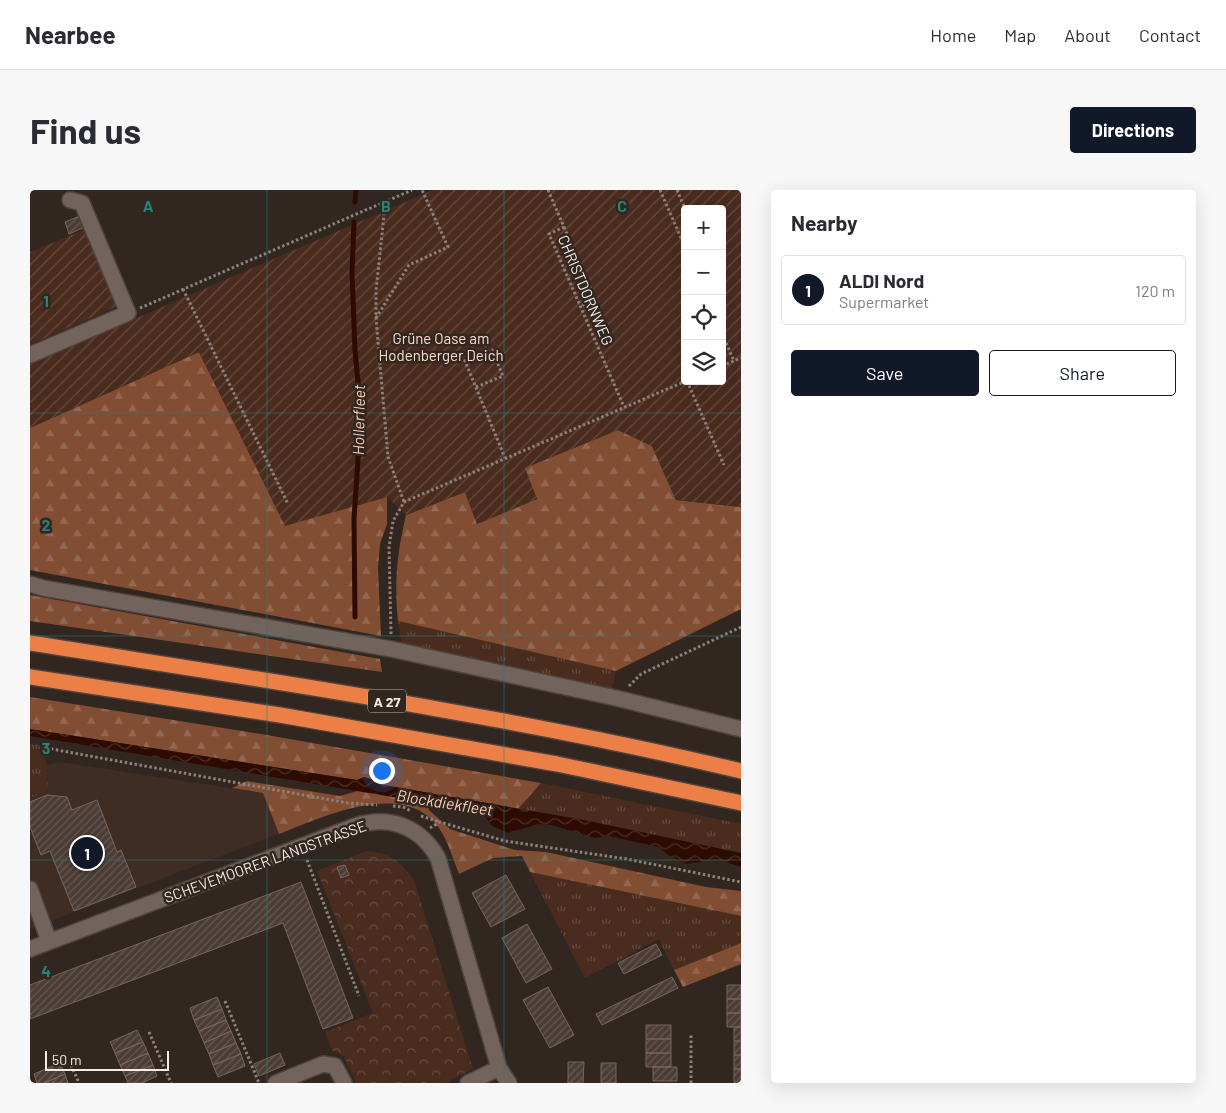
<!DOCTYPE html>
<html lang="en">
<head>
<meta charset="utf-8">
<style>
	body { margin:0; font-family:Barlow,sans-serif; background:#f7f7f7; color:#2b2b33 }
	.controls { position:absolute; right:15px; top:15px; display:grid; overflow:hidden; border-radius:5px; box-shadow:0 5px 20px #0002 }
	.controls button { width:45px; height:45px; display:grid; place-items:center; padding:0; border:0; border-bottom:1px solid #e1e1e2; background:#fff; color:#2b2b33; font:25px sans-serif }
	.scale { position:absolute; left:15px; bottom:12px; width:124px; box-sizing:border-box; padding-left:5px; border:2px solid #f5ece8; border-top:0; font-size:14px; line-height:18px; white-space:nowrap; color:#f5ece8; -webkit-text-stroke:4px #322620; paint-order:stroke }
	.you { position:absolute; left:351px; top:580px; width:18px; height:18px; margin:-12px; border:4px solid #fff; border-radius:50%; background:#1a73e8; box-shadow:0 0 0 8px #1a73e833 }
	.badge { display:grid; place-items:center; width:32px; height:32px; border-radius:50%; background:#111827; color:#fff; font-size:16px; font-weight:700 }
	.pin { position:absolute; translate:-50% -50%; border:2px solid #fff; box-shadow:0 1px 5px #0006 }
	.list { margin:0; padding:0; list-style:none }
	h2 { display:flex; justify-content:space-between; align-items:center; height:65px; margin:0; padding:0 20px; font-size:21px }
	h2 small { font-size:16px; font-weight:400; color:#7c7c81 }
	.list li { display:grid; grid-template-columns:32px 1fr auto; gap:15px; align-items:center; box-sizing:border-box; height:70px; margin:0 10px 10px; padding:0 10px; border:1px solid #e1e1e2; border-radius:5px }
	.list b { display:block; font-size:19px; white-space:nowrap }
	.list p { margin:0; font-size:16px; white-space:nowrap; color:#7c7c81 }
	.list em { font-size:16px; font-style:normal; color:#7c7c81 }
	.actions { display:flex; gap:10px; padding:15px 20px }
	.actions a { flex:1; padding:11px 0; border:1px solid #111827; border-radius:5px; text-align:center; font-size:18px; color:#111827 }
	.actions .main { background:#111827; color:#fff }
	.icon { flex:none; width:28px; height:28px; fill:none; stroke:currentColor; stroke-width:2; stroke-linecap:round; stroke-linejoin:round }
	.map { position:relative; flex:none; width:711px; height:893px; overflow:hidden; border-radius:5px }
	header { display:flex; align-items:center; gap:30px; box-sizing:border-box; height:70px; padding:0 25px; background:#fff; border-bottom:1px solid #e1e1e2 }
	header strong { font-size:24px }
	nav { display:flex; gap:28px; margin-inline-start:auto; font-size:18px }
	.intro { display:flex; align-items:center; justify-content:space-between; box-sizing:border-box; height:120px; padding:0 30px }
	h1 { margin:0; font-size:35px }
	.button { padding:12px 22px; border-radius:5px; background:#111827; color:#fff; font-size:18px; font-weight:700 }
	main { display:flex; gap:30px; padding:0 30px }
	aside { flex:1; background:#fff; border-radius:5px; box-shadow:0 5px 20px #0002 }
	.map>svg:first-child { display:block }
	.built { fill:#3f2c23 }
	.grass { fill:url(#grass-tufts) }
	.forest { fill:url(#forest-firs) }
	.park { fill:url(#park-crowns) }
	.garden { fill:url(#garden-furrows); fill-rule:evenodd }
	.water { fill:url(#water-waves) }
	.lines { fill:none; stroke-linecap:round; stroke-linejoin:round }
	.stream { stroke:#2e0b00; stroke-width:5 }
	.building { fill:url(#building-hatch); stroke:#75665f }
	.minor-casing { stroke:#4f433f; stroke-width:18 }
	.highway-casing { stroke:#4f433f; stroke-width:18 }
	.path { stroke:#8c817c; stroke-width:3; stroke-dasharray:2.5 2.5; stroke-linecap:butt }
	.minor { stroke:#72635c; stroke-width:15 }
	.highway { stroke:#eb7f46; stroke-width:15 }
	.grid { fill:none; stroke:#26827a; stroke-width:1; stroke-opacity:0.55 }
	.labels { text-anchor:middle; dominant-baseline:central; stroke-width:5; stroke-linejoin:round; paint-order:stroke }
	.shield { fill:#322620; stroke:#bab1ac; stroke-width:1 }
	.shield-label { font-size:14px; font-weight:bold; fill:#f5ece8 }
	.street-label { font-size:15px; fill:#f5ece8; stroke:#322620 }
	.park-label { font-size:15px; fill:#fddbca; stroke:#322620 }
	.water-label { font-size:16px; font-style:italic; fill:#fecbb3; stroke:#322620 }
	.grid-label { font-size:16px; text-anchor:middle; font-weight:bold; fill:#26827a; stroke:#322620; stroke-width:5; stroke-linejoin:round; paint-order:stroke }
</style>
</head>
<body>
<header>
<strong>Nearbee</strong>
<nav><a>Home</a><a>Map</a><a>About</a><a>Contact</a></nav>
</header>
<div class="intro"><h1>Find us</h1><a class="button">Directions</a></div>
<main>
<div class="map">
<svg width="711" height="893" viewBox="0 0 711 893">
	<defs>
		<pattern id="grass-tufts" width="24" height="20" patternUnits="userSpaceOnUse" patternTransform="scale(1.25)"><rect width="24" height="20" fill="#4a2c1e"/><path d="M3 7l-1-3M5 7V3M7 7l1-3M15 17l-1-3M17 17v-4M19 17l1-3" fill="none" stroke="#654b3f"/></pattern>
		<pattern id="forest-firs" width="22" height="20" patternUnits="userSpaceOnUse" patternTransform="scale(1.25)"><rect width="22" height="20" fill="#814d33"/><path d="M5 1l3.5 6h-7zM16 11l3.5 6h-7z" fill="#936751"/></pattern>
		<pattern id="park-crowns" width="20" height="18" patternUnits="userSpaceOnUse" patternTransform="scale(1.25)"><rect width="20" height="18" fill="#4a2c1e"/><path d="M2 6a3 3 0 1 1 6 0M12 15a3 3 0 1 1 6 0" fill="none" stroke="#654b3f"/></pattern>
		<pattern id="garden-furrows" width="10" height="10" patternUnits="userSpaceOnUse" patternTransform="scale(1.25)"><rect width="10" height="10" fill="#4a2c1e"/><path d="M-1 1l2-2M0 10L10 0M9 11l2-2" fill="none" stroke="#654b3f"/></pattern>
		<pattern id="water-waves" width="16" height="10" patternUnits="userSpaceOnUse" patternTransform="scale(1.25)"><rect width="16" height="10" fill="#2e0b00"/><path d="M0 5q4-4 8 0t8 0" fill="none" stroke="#4d2f25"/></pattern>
		<pattern id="building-hatch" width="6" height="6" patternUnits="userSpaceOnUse" patternTransform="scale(1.25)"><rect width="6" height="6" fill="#4b3d36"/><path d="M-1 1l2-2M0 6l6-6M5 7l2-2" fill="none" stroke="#665953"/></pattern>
	</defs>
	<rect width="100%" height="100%" fill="#322620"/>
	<path class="built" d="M31,572L233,603L249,644L0,739V608L18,601L17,575Z"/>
	<path class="grass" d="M368,431L586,481L582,499L372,455Z
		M0,554L9,555L17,575L18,601L0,608Z
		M511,593L711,634V663L488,619Z
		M500,682L711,726V753L644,780L629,749L555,788Z"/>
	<path class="forest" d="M169,162L255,335L357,307V334L350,354L348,378L351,446L0,380V238Z
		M588,240L622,256L646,310L711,317V419L586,481L368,431C364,392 367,363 376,325L435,302L447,334L507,309L494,278Z
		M0,405L350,469L352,482L0,431Z
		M0,507L231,544L511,593L488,619L348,594L344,590L334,587L327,590L0,539Z
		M217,591L310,606L331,600L398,612L399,620L420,639L485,660L516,662L676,697L711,701V726L500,682L492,666L463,668L429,684C423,669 418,651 409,638C374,588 292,627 249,644L233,603L202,598Z
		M711,753V774L653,797L644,780Z"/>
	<path class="park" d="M337,661C362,664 369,670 384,690L443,879L415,893H326L314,867L302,860L295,842L343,823L287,681Z"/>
	<path class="garden" d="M403,0H711V317L646,310L622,256L588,240L495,278L507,309L447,334L435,302L376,325L357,307L255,336L169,162L0,238V174ZM655,19H692V191H655Z
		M56,39L87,116L0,155V62Z"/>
	<path class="water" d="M0,539L327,590L334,587L344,590L348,594L554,630L711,663V677L687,669L657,674L640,666L629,657L579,646L565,648L521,635L508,634L479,643L462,636L452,622L0,546Z"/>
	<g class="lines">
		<path class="stream" d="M325,12L326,0
			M324,32L322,83L325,160L331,224L324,329L325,427"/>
	</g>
	<path class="building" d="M52,25L57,36L39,44L35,32Z
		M17,605L37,607L42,620L67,610L87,662L91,660L106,697L44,721L20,661L11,665L0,637V612Z
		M315,675L319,685L311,688L307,677Z
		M476,685L495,719L461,737L442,703Z
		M271,692L323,828L293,839L253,733L0,829V795Z
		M497,734L522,779L496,793L472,748Z
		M626,754L632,765L594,784L588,773Z
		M642,787L648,798L572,835L566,824Z
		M697,795H711V809H697Z
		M518,797L544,845L520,858L493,810Z
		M187,807L192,819L164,830L160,818Z
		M697,809H711V823H697Z
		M192,819L196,830L169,841L164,830Z
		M697,823H711V837H697Z
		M196,830L201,841L174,853L169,841Z
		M616,835H641V849H616Z
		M704,837H711V851H704Z
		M107,840L113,852L85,863L80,852Z
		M201,841L206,853L179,864L174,853Z
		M616,849H641V863H616Z
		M704,851H711V865H704Z
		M113,852L118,863L90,875L85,863Z
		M206,853L211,864L183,875L179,864Z
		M118,863L123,875L95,886L90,875Z
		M250,863L255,875L229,886L224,874Z
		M616,863H641V877H616Z
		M211,864L215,876L188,887L183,875Z
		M704,865H711V879H704Z
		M538,872H554L553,893H538Z
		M30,873L35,884L14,893H7L4,884Z
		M571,873H586V893H571Z
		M123,875L127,886L112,893H98L95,886Z
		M623,877H647V891H623Z
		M704,879H711V893H704Z
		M35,884L38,893H14Z"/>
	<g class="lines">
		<g class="minor-casing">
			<path id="minor" d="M0,165L98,123L52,13L40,10
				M0,394L13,398L361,459L586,508L711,539
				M0,699L19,751
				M0,759L325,636C359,625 390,636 408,668L469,878L479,893
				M246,893L293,874L305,876L314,893
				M438,893L469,878"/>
		</g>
		<g class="highway-casing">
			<path id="highway" d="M0,453C238,491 477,525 711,581
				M0,487L250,525L527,574L711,613"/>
		</g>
		<path class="path" d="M518,0L534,37L519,44L594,217
			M630,0L655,57
			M647,0L655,19
			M351,13L354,25L346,101V128L358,267L374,312
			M534,37L565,109L551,116
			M153,99L258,314
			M110,118L382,0
			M346,128L379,75L418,57L392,0
			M692,144L704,171
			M692,176L711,168
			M657,191L694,275
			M446,197L473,186L462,160L435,171L475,268
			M361,444L359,357L363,331L374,312L656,191
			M599,496L611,484L711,437
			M16,558L318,613L347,615
			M363,616L373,617L381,621
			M391,626L410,632
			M400,638L410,632L475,651L597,669L711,692
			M277,670L329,806
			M195,811L229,893
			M119,842L141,893
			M41,875L49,893
			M661,893V843"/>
		<use href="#minor" class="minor"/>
		<use href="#highway" class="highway"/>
	</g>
	<path class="grid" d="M237,0V893M474,0V893M0,223H711M0,446H711M0,670H711"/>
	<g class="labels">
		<rect class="shield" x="338" y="499.5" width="38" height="23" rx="4"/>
		<g class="shield-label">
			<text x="357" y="511">A 27</text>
		</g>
		<g class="street-label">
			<text transform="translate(556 100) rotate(67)">CHRISTDORNWEG</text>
			<text transform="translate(235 671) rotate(-20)">SCHEVEMOORER LANDSTRASSE</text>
		</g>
		<g class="park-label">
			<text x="411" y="148">Grüne Oase am<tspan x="411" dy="17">Hodenberger Deich</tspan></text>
		</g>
		<g class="water-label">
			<text transform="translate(328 230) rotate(-89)">Hollerfleet</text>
			<text transform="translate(415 612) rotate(9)">Blockdiekfleet</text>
		</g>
	</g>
	<g class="grid-label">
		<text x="118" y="22">A</text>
		<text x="356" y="22">B</text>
		<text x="592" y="22">C</text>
		<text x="16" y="117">1</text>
		<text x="16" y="341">2</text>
		<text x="16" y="564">3</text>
		<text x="16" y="787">4</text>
	</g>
</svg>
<div class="controls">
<button>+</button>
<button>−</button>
<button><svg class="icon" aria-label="locate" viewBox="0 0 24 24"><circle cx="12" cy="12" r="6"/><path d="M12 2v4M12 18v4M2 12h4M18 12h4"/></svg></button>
<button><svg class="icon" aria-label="layers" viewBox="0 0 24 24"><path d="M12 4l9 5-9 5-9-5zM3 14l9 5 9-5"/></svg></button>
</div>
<div class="scale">50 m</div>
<div class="you"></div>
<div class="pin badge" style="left:57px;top:663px">1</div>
</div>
<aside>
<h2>Nearby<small></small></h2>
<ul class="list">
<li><span class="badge">1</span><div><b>ALDI Nord</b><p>Supermarket</p></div><em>120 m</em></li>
</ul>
<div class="actions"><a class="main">Save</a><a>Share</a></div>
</aside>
</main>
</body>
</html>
